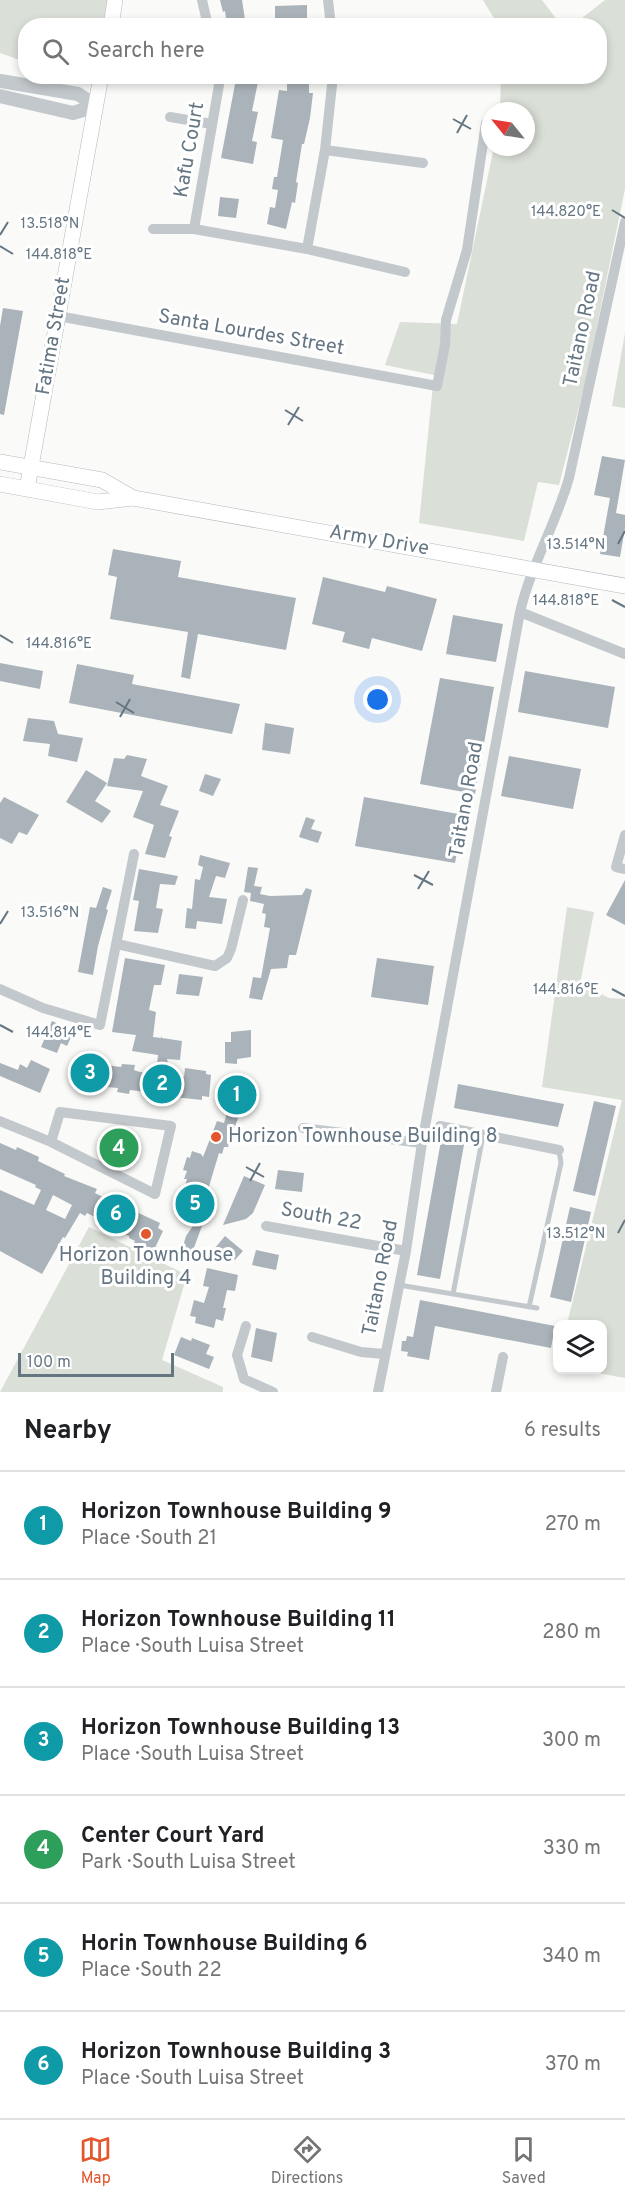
<!DOCTYPE html>
<html lang="en">
<head>
<meta charset="utf-8">
<style>
	body { margin:0; font-family:Overpass,sans-serif; background:#f6f6f6; color:#202124 }
	.controls { position:absolute; right:18px; bottom:18px; display:grid; overflow:hidden; border-radius:12px; box-shadow:0 3px 9px #0003 }
	.controls button { width:54px; height:54px; display:grid; place-items:center; padding:0; border:0; border-bottom:2px solid #e0e0e0; background:#fff; color:#202124; font:30px sans-serif }
	.compass { position:absolute; left:481px; top:102px; width:54px; height:54px; border-radius:50%; background:#fff; box-shadow:0 3px 9px #0003; rotate:300deg }
	.scale { position:absolute; left:18px; bottom:15px; width:156px; box-sizing:border-box; padding-left:6px; border:3px solid #657683; border-top:0; font-size:16px; line-height:21px; white-space:nowrap; color:#657683; -webkit-text-stroke:4px #fff; paint-order:stroke }
	.you { position:absolute; left:378px; top:700px; width:21px; height:21px; margin:-15px; border:4px solid #fff; border-radius:50%; background:#1a73e8; box-shadow:0 0 0 9px #1a73e833 }
	.badge { display:grid; place-items:center; width:39px; height:39px; border-radius:50%; background:#e4572e; color:#fff; font-size:20px; font-weight:700 }
	.pin { position:absolute; translate:-50% -50%; border:3px solid #fff; box-shadow:0 2px 6px #0006 }
	.list { margin:0; padding:0; list-style:none }
	h2 { display:flex; justify-content:space-between; align-items:center; height:78px; margin:0; padding:0 24px; font-size:26px }
	h2 small { font-size:20px; font-weight:400; color:#757577 }
	.list li { display:grid; grid-template-columns:39px 1fr auto; gap:18px; align-items:center; box-sizing:border-box; height:108px; padding:0 24px; border-top:2px solid #e0e0e0 }
	.list b { display:block; font-size:22px; white-space:nowrap }
	.list p { margin:0; font-size:20px; white-space:nowrap; color:#757577 }
	.list em { font-size:20px; font-style:normal; color:#757577 }
	.icon { flex:none; width:33px; height:33px; fill:none; stroke:currentColor; stroke-width:2; stroke-linecap:round; stroke-linejoin:round }
	.map { position:relative; flex:none; width:625px; height:1392px; overflow:hidden }
	.search { position:absolute; background:#fff; box-shadow:0 3px 9px #0003; left:18px; right:18px; top:18px; height:66px; display:flex; align-items:center; gap:15px; box-sizing:border-box; padding:0 21px; border-radius:24px; color:#757577; font-size:22px }
	.sheet { height:726px; background:#fff }
	nav { display:flex; justify-content:space-around; align-items:center; box-sizing:border-box; height:84px; border-top:2px solid #e0e0e0; background:#fff; font-size:16px; color:#757577 }
	nav a { display:grid; justify-items:center; gap:3px }
	nav .on { color:#e4572e }
	.map>svg:first-child { display:block }
	.green { fill:#dadfd7 }
	.building { fill:#aab3b9; fill-rule:evenodd }
	.lines { fill:none; stroke-linecap:round; stroke-linejoin:round }
	.secondary-casing { stroke:#b3babf; stroke-width:16 }
	.service { stroke:#c3c8cc; stroke-width:5 }
	.minor { stroke:#c3c8cc; stroke-width:10 }
	.tertiary { stroke:#c3c8cc; stroke-width:14 }
	.secondary { stroke:#fff; stroke-width:15 }
	.ticks { fill:none; stroke:#657683; stroke-width:2 }
	.poi-dot { fill:#e4572e; stroke:#fff; stroke-width:2 }
	.labels { text-anchor:middle; dominant-baseline:central; stroke-width:6; stroke-linejoin:round; paint-order:stroke }
	.street-label { font-size:20px; fill:#657683; stroke:#fff }
	.poi-label { font-size:20px; fill:#657683; stroke:#fff; text-anchor:start }
	.ticks-label { font-size:15px; text-anchor:middle; fill:#657683; stroke:#fff; stroke-width:6; stroke-linejoin:round; paint-order:stroke }
</style>
</head>
<body>
<div class="map">
<svg width="625" height="1392" viewBox="0 0 625 1392">
	<rect width="100%" height="100%" fill="#fafaf8"/>
	<path class="green" d="M0,0H108L104,25L26,26L25,62L0,53Z
		M483,0H542L561,25H498Z
		M605,0H625V189L585,384L559,485L538,482L524,541L419,523L434,375L385,365L400,322L457,324L494,147H526V111H500L501,77L600,76V26L573,25Z
		M625,333V408L612,406Z
		M567,907L594,912L580,984L609,998L625,999V1378L581,1370H602V1324H567L622,1100L542,1087Z
		M89,1227L187,1275L162,1360L223,1387V1392H0Z"/>
	<path class="building" d="M220,0H242L246,26H227L225,11L223,12Z
		M307,5V25L275,26V6Z
		M287,76H309V93H313L310,118L304,144H302L296,182L298,183L295,203L292,202L286,229L267,224L270,207L275,208L278,190L272,189L274,177H277L283,140L271,138L279,90L287,91Z
		M236,79L258,82L252,111L258,112L252,141L257,142L253,164L221,158Z
		M220,197L239,199L236,218L218,216Z
		M3,308L23,311L4,415L0,414V326Z
		M602,456L625,460L616,513L625,515V528L620,557L600,554L610,498L594,495Z
		M113,549L181,561L178,577L296,598L286,650L198,634L190,679L181,677L188,632L110,619L117,577L108,575Z
		M323,577L385,592L387,586L437,599L422,651L372,638L369,649L342,642L345,632L312,624Z
		M453,615L503,624L496,662L446,654Z
		M0,663L43,671L40,689L0,681Z
		M77,664L134,675L132,684L240,704L232,734L69,703Z
		M525,671L615,687L608,728L518,712Z
		M440,678L494,687L475,794L420,784Z
		M28,718L54,721L58,734L83,738L77,762L48,756L50,744L23,741Z
		M265,723L294,728L290,754L262,750Z
		M127,755L147,759L141,776L168,786L160,805L179,811L169,836L172,837L165,858L145,854L154,825L133,817L143,791L107,786L114,758L124,759Z
		M509,756L581,769L573,809L501,796Z
		M86,770L107,783L95,801L111,811L102,823L66,802Z
		M205,774L221,779L213,796L199,791Z
		M4,797L39,815L27,835L19,832L12,844L0,838V803Z
		M364,797L464,815L455,863L355,846Z
		M306,817L315,820L311,829L322,832L318,843L299,837Z
		M200,855L230,863L225,878L216,876L209,897L227,899L222,924L197,921L196,929L185,928L187,908L192,909L195,879L200,880L203,867L198,865Z
		M248,867L258,868L254,886L262,887L260,894L270,896L302,895L306,888L312,890L296,955H289L287,968L271,969L262,1000L249,998L253,977L261,978L270,928L264,927L266,914L262,913L264,904L250,901L251,893L244,892Z
		M139,869L178,876L175,885L160,884L156,908L163,909L158,933L134,931L139,901L133,900Z
		M625,880V925L606,915Z
		M103,887L112,890L106,909L108,910L98,946L93,975L78,972L90,907L96,908Z
		M125,958L165,965L161,985H154L149,1010L156,1012L153,1037L161,1038L162,1036V1038L182,1041L180,1060L167,1059L171,1075L184,1077L185,1068L206,1071V1074L211,1075L209,1097L202,1096V1100L174,1097V1099L168,1098L167,1100L151,1098L152,1093L147,1092L130,1090L129,1094L117,1092L118,1088L96,1086L95,1089L82,1088V1083H75L77,1061L85,1062L86,1058L101,1059L100,1064L105,1065L121,1067L122,1064L135,1065L134,1070L140,1072L156,1074L158,1055L132,1051L136,1035L112,1032Z
		M377,958L434,966L428,1005L371,997Z
		M179,974L203,977L199,996L176,994Z
		M52,1021L74,1031L67,1046L61,1043L57,1053L41,1047Z
		M251,1030V1057L237,1059V1064L225,1063V1042H231V1032Z
		M31,1060L50,1069L40,1093L0,1076V1063L18,1070L20,1064L27,1068Z
		M238,1082L249,1086L228,1147H224L222,1154L219,1153L207,1193L210,1194L208,1200L211,1201L191,1256L181,1253L186,1236L197,1220L180,1215L182,1209L178,1208L187,1179H184L187,1171L183,1170L187,1157L190,1158L192,1151L201,1154L203,1157L217,1121L224,1123L229,1106L224,1104L232,1084L236,1086Z
		M458,1084L564,1104L558,1127L454,1108Z
		M594,1101L616,1106L595,1196L573,1191Z
		M442,1135L465,1139L440,1279L417,1275Z
		M0,1143L16,1150L17,1147L39,1157L38,1161L65,1174L64,1176L97,1189L95,1193L105,1198L114,1201L116,1198L129,1204L128,1208L160,1223L158,1228L163,1231L154,1250L134,1243L135,1241L129,1238V1236L103,1224L105,1222L87,1213L85,1216L80,1213L65,1238L63,1237L42,1274L0,1251V1190L34,1205L41,1190L35,1187L36,1185L0,1169ZM53,1195L72,1205L65,1219L46,1210Z
		M278,1170L304,1173L302,1192L275,1189Z
		M244,1176L265,1185L253,1213L246,1219L223,1225Z
		M570,1207L591,1212L571,1302L550,1297Z
		M225,1236L243,1251L233,1262L215,1248Z
		M256,1250L279,1255L276,1270L252,1265Z
		M207,1268L238,1275L235,1291L227,1290L223,1308H226L223,1321L216,1319L214,1328L195,1323L196,1317L190,1316L194,1300L204,1303L209,1287L203,1286Z
		M420,1300L555,1326L551,1348L435,1326L429,1360L407,1356L408,1352L401,1351L402,1341H406L407,1336L413,1337Z
		M256,1328L277,1333L272,1362L251,1357Z
		M181,1337L191,1341L192,1338L210,1345L206,1354L214,1357L209,1369L174,1355Z"/>
	<g class="lines">
		<g class="secondary-casing">
			<path id="secondary" d="M111,26L115,0
				M0,462L102,480L133,498
				M0,484L98,502L133,498L625,586
				M27,489L101,76"/>
		</g>
		<path class="service" d="M399,1285L537,1308
			M453,1294L483,1135
			M529,1307L561,1163L559,1150"/>
		<path class="minor" d="M202,0L208,26
			M328,0L331,26
			M170,117L212,124
			M325,150L423,163
			M153,229H194L307,249L405,272
			M194,229L219,85L218,76
			M307,249L325,150L333,76
			M58,316L437,386L445,345L446,320L467,250L486,123
			M520,612L625,654
			M625,835L616,867L625,869
			M117,944L215,966L227,958L231,949L243,900
			M0,989L43,1008L100,1025L134,854
			M0,1121L51,1142L155,1194L171,1126L60,1112L51,1142
			M440,1126L559,1150
			M303,1128L422,1143
			M266,1226L406,1251
			M246,1326L237,1355L244,1379L273,1392
			M312,1337L361,1352L384,1354
			M378,1392L406,1251L422,1143L520,612C531,565 556,524 569,478L625,222
			M496,1392L503,1357"/>
		<path class="tertiary" d="M0,81L78,94L96,106
			M0,96L73,113L96,106"/>
		<use href="#secondary" class="secondary"/>
	</g>
	<path class="ticks" d="M453,119L471,129M457,133L467,115M612,210L625,218M0,235L8,222M0,246L13,254M285,410L303,421M288,425L299,407M618,544L625,531M612,600L625,607M0,635L13,643M116,702L134,713M120,717L130,699M414,875L433,885M418,889L429,871M0,924L8,911M612,989L625,996M0,1025L13,1032M246,1167L264,1177M250,1181L260,1163M618,1233L625,1220"/>
	<g class="poi-dot">
		<circle cx="216" cy="1137" r="6"/>
		<circle cx="146" cy="1234" r="6"/>
	</g>
	<g class="labels">
		<g class="street-label">
			<text transform="translate(190 150) rotate(-80)">Kafu Court</text>
			<text transform="translate(583 329) rotate(-78)">Taitano Road</text>
			<text transform="translate(251 333) rotate(10)">Santa Lourdes Street</text>
			<text transform="translate(54 336) rotate(-80)">Fatima Street</text>
			<text transform="translate(379 541) rotate(10)">Army Drive</text>
			<text transform="translate(467 800) rotate(-80)">Taitano Road</text>
			<text transform="translate(321 1217) rotate(10)">South 22</text>
			<text transform="translate(381 1278) rotate(-79)">Taitano Road</text>
		</g>
		<g class="poi-label">
			<text x="228" y="1137">Horizon Townhouse Building 8</text>
			<text x="146" y="1256" text-anchor="middle">Horizon Townhouse<tspan x="146" dy="23">Building 4</tspan></text>
		</g>
	</g>
	<g class="ticks-label">
		<text x="566" y="216">144.820°E</text>
		<text x="50" y="228">13.518°N</text>
		<text x="59" y="259">144.818°E</text>
		<text x="576" y="549">13.514°N</text>
		<text x="566" y="605">144.818°E</text>
		<text x="59" y="648">144.816°E</text>
		<text x="50" y="917">13.516°N</text>
		<text x="566" y="994">144.816°E</text>
		<text x="59" y="1037">144.814°E</text>
		<text x="576" y="1238">13.512°N</text>
	</g>
</svg>
<div class="controls">
<button><svg class="icon" aria-label="layers" viewBox="0 0 24 24"><path d="M12 4l9 5-9 5-9-5zM3 14l9 5 9-5"/></svg></button>
</div>
<svg class="compass" viewBox="-18 -18 36 36"><path d="M0-13l5 13h-10z" fill="#e53935"/><path d="M0 13l5-13h-10z" fill="#757577"/></svg>
<div class="scale">100 m</div>
<div class="you"></div>
<div class="pin badge" style="left:237px;top:1095px;background:#0f9aa8">1</div>
<div class="pin badge" style="left:162px;top:1084px;background:#0f9aa8">2</div>
<div class="pin badge" style="left:90px;top:1073px;background:#0f9aa8">3</div>
<div class="pin badge" style="left:119px;top:1148px;background:#2e9e5b">4</div>
<div class="pin badge" style="left:195px;top:1204px;background:#0f9aa8">5</div>
<div class="pin badge" style="left:116px;top:1214px;background:#0f9aa8">6</div>
<div class="search"><svg class="icon" aria-label="search" viewBox="0 0 24 24"><circle cx="10" cy="10" r="6"/><path d="M15 15l6 6"/></svg>Search here</div>
</div>
<section class="sheet">
<h2>Nearby<small>6 results</small></h2>
<ul class="list">
<li><span class="badge" style="background:#0f9aa8">1</span><div><b>Horizon Townhouse Building 9</b><p>Place · South 21</p></div><em>270 m</em></li>
<li><span class="badge" style="background:#0f9aa8">2</span><div><b>Horizon Townhouse Building 11</b><p>Place · South Luisa Street</p></div><em>280 m</em></li>
<li><span class="badge" style="background:#0f9aa8">3</span><div><b>Horizon Townhouse Building 13</b><p>Place · South Luisa Street</p></div><em>300 m</em></li>
<li><span class="badge" style="background:#2e9e5b">4</span><div><b>Center Court Yard</b><p>Park · South Luisa Street</p></div><em>330 m</em></li>
<li><span class="badge" style="background:#0f9aa8">5</span><div><b>Horin Townhouse Building 6</b><p>Place · South 22</p></div><em>340 m</em></li>
<li><span class="badge" style="background:#0f9aa8">6</span><div><b>Horizon Townhouse Building 3</b><p>Place · South Luisa Street</p></div><em>370 m</em></li>
</ul>
</section>
<nav>
<a class="on"><svg class="icon" aria-label="map" viewBox="0 0 24 24"><path d="M3 6l6-2 6 2 6-2v14l-6 2-6-2-6 2zM9 4v14M15 6v14"/></svg>Map</a>
<a><svg class="icon" aria-label="directions" viewBox="0 0 24 24"><path d="M12 3l9 9-9 9-9-9zM9 14v-3h6M13 9l2 2-2 2"/></svg>Directions</a>
<a><svg class="icon" aria-label="saved" viewBox="0 0 24 24"><path d="M7 4h10v16l-5-4-5 4z"/></svg>Saved</a>
</nav>
</body>
</html>
